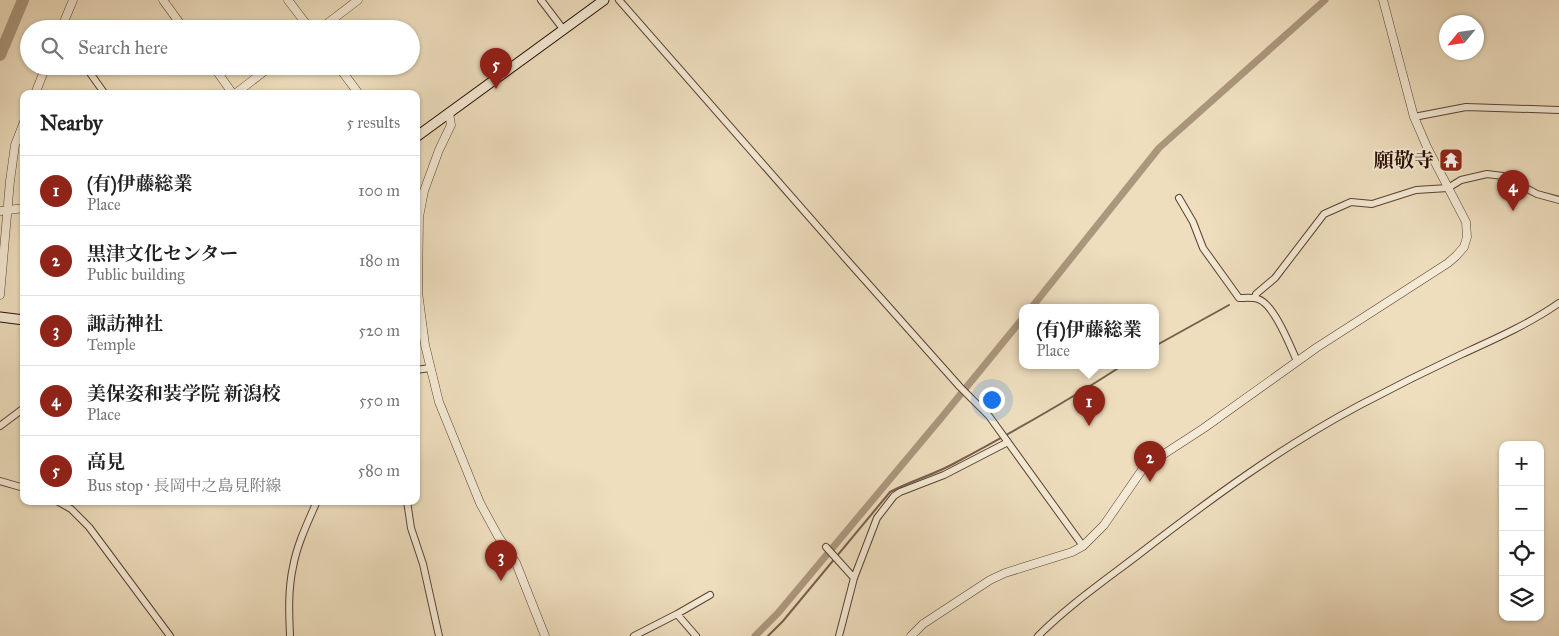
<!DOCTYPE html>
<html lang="en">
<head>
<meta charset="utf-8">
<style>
	body { margin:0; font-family:"IM FELL Great Primer","Noto Serif JP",serif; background:#f6f6f6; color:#222 }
	.controls { position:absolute; right:15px; bottom:15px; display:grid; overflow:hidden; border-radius:10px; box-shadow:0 1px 4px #0004 }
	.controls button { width:45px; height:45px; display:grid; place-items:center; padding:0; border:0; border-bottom:1px solid #e0e0e0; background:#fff; color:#222; font:25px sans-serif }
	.compass { position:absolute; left:1439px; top:15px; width:45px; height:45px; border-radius:50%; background:#fff; box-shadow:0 1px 4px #0004; rotate:241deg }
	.you { position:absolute; left:991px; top:399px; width:18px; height:18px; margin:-12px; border:4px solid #fff; border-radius:50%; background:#1a73e8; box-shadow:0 0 0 8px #1a73e833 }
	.badge { display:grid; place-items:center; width:32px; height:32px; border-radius:50%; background:#8f2418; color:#fff; font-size:16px; font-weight:700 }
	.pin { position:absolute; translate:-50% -41px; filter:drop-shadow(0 1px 2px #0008) }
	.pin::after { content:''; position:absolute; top:26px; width:18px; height:15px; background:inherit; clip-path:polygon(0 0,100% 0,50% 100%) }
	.popup { position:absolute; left:1019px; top:304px; width:140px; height:65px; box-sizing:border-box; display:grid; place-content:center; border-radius:10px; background:#fff; filter:drop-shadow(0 1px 4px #0005); font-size:16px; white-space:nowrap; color:#767676 }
	.popup b { font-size:19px; color:#222 }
	.popup::after { content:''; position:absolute; left:50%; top:100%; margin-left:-10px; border:10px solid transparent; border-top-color:#fff }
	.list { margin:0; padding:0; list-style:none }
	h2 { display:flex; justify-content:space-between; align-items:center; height:65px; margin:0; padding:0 20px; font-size:21px }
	h2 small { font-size:16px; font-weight:400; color:#767676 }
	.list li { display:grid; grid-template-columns:32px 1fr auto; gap:15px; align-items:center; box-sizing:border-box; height:70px; padding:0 20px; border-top:1px solid #e0e0e0 }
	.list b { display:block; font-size:19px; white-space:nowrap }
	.list p { margin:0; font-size:16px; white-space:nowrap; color:#767676 }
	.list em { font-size:16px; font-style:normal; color:#767676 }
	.icon { flex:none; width:28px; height:28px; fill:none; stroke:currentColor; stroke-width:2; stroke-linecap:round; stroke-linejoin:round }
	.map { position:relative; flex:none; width:1559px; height:636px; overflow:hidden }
	.search { position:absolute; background:#fff; box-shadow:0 1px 4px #0004; left:20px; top:20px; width:400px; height:55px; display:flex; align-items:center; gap:12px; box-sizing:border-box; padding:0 18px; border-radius:28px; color:#767676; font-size:19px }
	.panel { position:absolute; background:#fff; box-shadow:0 1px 4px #0004; left:20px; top:90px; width:400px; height:415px; border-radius:10px }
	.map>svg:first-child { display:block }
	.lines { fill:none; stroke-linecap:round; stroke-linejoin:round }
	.stream { stroke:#775f4d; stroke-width:2 }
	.canal { stroke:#ab977e; stroke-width:7 }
	.river { stroke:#ab977e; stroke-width:12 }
	.minor-casing { stroke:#5a4032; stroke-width:8 }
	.tertiary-casing { stroke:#5a4032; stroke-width:9 }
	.secondary-casing { stroke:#290c03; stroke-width:11 }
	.minor { stroke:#f4ead5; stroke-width:6 }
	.tertiary { stroke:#f4ead5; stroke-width:8 }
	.secondary { stroke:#f4ead5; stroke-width:9 }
	.labels { text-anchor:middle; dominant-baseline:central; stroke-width:4; stroke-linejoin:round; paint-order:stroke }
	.poi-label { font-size:20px; font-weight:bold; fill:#290c03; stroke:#f4ead5; text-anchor:end }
</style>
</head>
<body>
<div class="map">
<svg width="1559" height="636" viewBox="0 0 1559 636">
	<rect width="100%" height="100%" fill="#eedebe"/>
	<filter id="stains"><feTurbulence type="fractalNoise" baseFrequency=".004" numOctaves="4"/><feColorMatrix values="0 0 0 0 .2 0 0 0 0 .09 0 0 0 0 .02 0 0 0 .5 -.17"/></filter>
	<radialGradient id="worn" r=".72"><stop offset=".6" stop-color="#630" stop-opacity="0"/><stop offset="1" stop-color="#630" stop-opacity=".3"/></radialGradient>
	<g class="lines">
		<path class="stream" d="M1155,346L1229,305
			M768,636L783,621L890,492C910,481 933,475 953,464C1011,433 1068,401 1123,365"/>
		<path class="canal" d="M1032,307L1159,148L1325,0
			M755,636L778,613L942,417L1023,318"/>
		<path class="river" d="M0,55L23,0"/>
		<g class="minor-casing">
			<path id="minor" d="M541,0L563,29
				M619,0L847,260L960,387L989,416L1083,546
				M85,66L105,94
				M1414,117L1466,107L1559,110
				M1179,198L1193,222L1203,248L1239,298C1245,298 1252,297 1258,299C1274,304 1290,346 1297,361
				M1255,298L1256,294L1275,278L1324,214L1351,202L1372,204L1416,190L1448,188L1461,180L1487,174L1503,176L1537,194L1559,200
				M416,370L430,368
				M0,426L24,408
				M0,481L24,488
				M57,501L71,509L89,527L170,636
				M407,501L411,528L423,564L439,636
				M826,547L854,578
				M677,614L710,595
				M290,636C289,613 288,589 293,567C297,544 308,522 317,501
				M634,636L677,614L696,636
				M839,636L854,578L877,518L894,496L900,492L944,475L1008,442
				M1038,636C1068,606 1104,581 1138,555C1209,500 1281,447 1360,405C1394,387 1428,370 1462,354C1495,339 1529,324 1559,303"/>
		</g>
		<g class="tertiary-casing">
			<path id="tertiary" d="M163,0L184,29
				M288,0L310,29
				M61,29L73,0
				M320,29L358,0
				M213,66L233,94
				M338,66L359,94
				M35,94L46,66
				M235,94L271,66
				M449,113L451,125L439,150L424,191L419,217L418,292L425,345L439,402L480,503L498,536L516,563L545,636
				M0,211L24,208
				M0,295L10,181L15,145L24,122
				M911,636L923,624L990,580L1005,573L1072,552L1083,546L1104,525L1144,467L1204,428L1316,348L1448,263L1456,256L1464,247L1467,237L1466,222L1427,147L1414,117L1383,0"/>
		</g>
		<g class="secondary-casing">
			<path id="secondary" d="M416,137L604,0
				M0,317L24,320"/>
		</g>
		<use href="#minor" class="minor"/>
		<use href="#tertiary" class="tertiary"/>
		<use href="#secondary" class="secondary"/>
	</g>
	<defs>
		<g id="temple-square" transform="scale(1.25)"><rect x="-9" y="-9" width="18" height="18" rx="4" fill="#8f2418" stroke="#f4ead5"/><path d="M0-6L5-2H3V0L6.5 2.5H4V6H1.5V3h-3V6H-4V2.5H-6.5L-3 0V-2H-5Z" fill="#fff"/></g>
	</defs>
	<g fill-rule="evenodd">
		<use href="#temple-square" x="1451" y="160"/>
	</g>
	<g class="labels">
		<g class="poi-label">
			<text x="1434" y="160">願敬寺</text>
		</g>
	</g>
	<rect width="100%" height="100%" filter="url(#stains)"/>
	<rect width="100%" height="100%" fill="url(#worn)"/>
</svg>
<div class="controls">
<button>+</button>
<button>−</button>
<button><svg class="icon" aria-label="locate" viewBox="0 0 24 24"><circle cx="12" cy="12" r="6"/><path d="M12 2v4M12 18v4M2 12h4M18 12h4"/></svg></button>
<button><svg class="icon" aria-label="layers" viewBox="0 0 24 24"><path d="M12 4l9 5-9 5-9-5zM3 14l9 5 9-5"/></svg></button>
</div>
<svg class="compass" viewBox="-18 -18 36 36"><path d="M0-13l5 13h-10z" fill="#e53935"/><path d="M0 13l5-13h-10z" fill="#767676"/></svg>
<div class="you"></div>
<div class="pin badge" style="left:1089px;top:426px">1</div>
<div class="popup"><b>(有)伊藤総業</b>Place</div>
<div class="pin badge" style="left:1150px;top:482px">2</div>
<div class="pin badge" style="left:501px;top:581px">3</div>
<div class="pin badge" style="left:1513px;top:211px">4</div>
<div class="pin badge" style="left:496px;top:89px">5</div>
<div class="search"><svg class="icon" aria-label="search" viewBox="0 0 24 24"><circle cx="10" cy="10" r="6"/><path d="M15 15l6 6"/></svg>Search here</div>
<section class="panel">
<h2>Nearby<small>5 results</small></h2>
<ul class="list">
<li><span class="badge">1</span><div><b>(有)伊藤総業</b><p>Place</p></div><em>100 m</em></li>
<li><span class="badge">2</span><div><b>黒津文化センター</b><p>Public building</p></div><em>180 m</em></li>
<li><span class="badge">3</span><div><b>諏訪神社</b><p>Temple</p></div><em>520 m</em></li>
<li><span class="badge">4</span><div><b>美保姿和装学院 新潟校</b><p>Place</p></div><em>550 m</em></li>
<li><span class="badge">5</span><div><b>高見</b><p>Bus stop · 長岡中之島見附線</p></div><em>580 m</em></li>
</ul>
</section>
</div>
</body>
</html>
